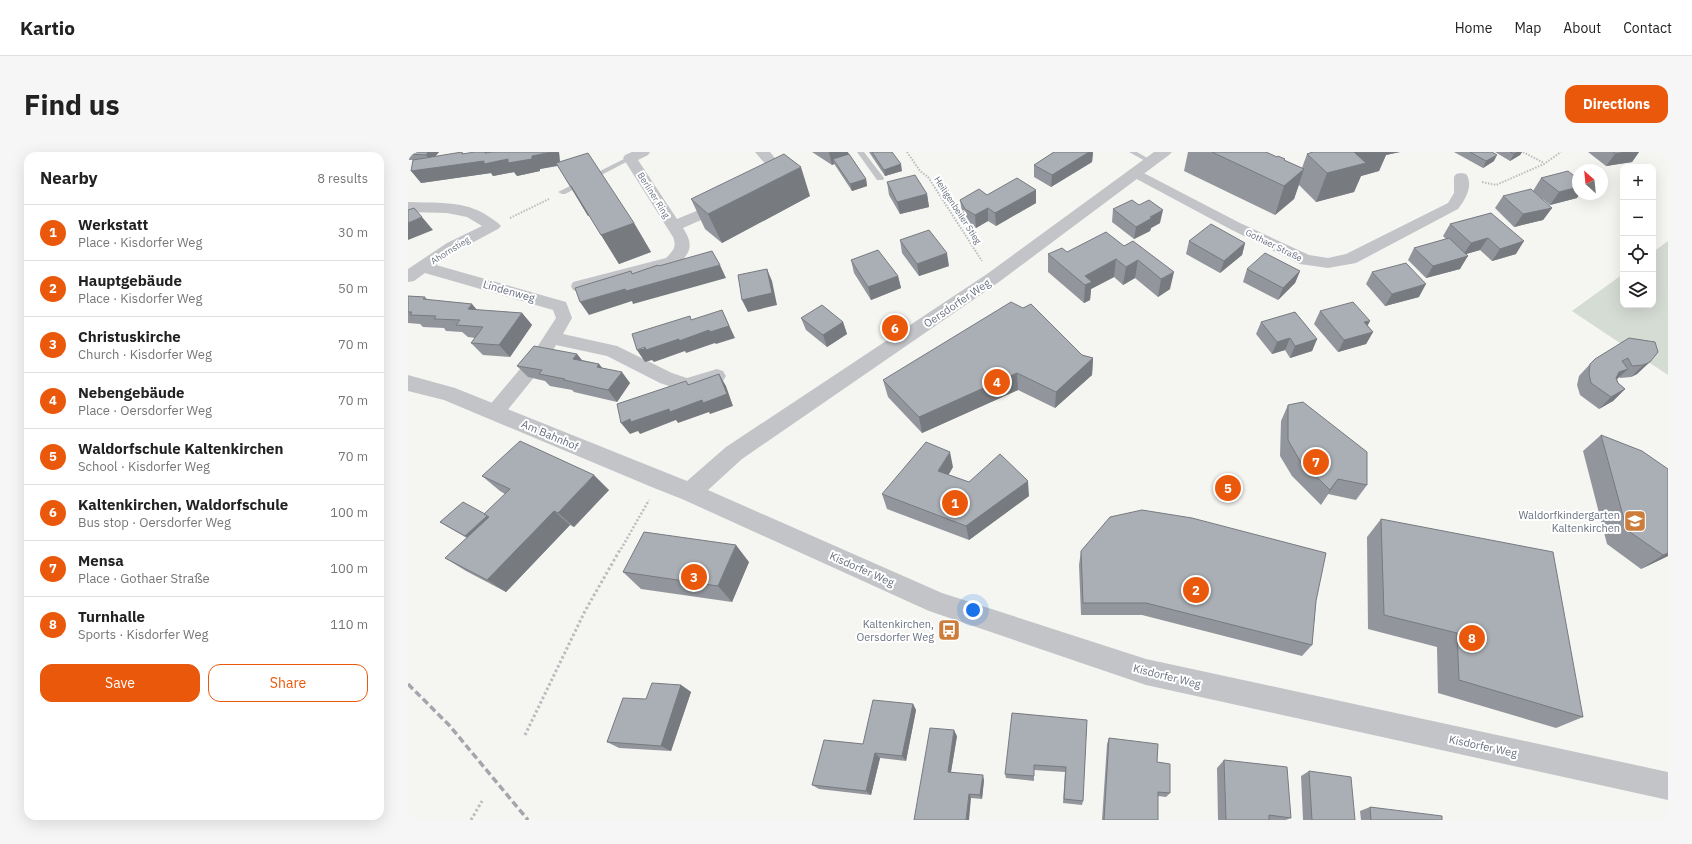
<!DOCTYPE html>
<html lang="en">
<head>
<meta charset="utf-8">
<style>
	body { margin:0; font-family:"IBM Plex Sans",sans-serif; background:#f6f6f6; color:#222 }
	.controls { position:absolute; right:12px; top:12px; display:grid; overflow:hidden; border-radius:8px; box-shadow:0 4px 16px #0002 }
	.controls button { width:36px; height:36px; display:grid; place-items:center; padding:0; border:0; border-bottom:1px solid #e0e0e0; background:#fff; color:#222; font:20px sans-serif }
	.compass { position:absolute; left:1164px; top:12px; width:36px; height:36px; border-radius:50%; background:#fff; box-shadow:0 4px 16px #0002; rotate:333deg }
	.you { position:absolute; left:565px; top:458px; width:14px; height:14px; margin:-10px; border:3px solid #fff; border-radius:50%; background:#1a73e8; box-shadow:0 0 0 6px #1a73e833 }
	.badge { display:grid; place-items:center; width:26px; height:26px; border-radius:50%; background:#ea580c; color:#fff; font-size:13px; font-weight:700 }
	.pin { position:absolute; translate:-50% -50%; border:2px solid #fff; box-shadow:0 1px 4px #0006 }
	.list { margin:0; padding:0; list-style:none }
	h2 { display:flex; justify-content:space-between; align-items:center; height:52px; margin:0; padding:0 16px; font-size:17px }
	h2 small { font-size:13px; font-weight:400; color:#767676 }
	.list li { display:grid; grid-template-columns:26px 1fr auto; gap:12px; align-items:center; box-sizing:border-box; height:56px; padding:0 16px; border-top:1px solid #e0e0e0 }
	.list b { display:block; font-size:15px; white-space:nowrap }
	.list p { margin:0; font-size:13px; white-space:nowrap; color:#767676 }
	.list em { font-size:13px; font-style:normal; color:#767676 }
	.actions { display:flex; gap:8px; padding:12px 16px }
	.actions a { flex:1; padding:9px 0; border:1px solid #ea580c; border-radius:12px; text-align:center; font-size:14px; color:#ea580c }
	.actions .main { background:#ea580c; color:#fff }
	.icon { flex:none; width:22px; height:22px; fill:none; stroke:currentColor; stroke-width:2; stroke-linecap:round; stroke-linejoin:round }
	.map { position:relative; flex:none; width:1260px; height:668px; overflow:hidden; border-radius:12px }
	header { display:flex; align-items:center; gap:24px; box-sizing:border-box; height:56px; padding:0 20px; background:#fff; border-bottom:1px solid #e0e0e0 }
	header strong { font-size:19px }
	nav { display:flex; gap:22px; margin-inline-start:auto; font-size:14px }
	.intro { display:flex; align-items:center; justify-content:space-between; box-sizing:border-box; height:96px; padding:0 24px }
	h1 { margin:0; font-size:28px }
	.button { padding:10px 18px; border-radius:12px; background:#ea580c; color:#fff; font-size:14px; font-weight:700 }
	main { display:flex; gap:24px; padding:0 24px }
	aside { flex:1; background:#fff; border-radius:12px; box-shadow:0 4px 16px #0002 }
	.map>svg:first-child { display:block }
	.green { fill:#d5dcd4 }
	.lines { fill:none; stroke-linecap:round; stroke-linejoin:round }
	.path-far2 { stroke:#bbbcbf; stroke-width:2; stroke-dasharray:1.5 1.5; stroke-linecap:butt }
	.path-far1 { stroke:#bbbcbf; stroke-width:2.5; stroke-dasharray:2 2; stroke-linecap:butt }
	.path { stroke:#bbbcbf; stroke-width:3; stroke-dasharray:2.5 2.5; stroke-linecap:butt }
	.service { fill:#c2c4c7; fill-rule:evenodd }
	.minor { fill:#c2c4c7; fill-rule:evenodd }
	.tertiary { fill:#c2c4c7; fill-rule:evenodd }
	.rail { stroke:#a3a6ac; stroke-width:3.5; stroke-dasharray:7 3.5; stroke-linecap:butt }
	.wall { fill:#92969c }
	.shaded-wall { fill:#777a7f }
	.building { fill:#aaafb5; stroke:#777a7f }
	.labels { text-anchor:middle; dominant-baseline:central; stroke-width:4; stroke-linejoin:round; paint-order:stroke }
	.far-street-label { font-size:9px; fill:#687080; stroke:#fff }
	.street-label { font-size:11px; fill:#687080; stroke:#fff }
	.poi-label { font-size:11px; fill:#687080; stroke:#fff; text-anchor:end }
</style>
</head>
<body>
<header>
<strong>Kartio</strong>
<nav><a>Home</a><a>Map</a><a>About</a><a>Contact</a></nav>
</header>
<div class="intro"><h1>Find us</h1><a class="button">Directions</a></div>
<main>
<aside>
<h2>Nearby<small>8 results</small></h2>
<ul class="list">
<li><span class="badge">1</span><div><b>Werkstatt</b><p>Place · Kisdorfer Weg</p></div><em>30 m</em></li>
<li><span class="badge">2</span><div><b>Hauptgebäude</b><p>Place · Kisdorfer Weg</p></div><em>50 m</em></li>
<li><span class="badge">3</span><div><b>Christuskirche</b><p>Church · Kisdorfer Weg</p></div><em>70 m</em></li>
<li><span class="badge">4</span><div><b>Nebengebäude</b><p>Place · Oersdorfer Weg</p></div><em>70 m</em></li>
<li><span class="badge">5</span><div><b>Waldorfschule Kaltenkirchen</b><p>School · Kisdorfer Weg</p></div><em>70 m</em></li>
<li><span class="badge">6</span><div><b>Kaltenkirchen, Waldorfschule</b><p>Bus stop · Oersdorfer Weg</p></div><em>100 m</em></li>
<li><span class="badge">7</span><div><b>Mensa</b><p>Place · Gothaer Straße</p></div><em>100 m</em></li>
<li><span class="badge">8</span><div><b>Turnhalle</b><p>Sports · Kisdorfer Weg</p></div><em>110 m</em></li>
</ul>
<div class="actions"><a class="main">Save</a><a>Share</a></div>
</aside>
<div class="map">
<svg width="1260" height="668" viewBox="0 0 1260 668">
	<rect width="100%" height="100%" fill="#f5f5f2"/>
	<path class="green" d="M1260,89V223L1164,159L1215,122V153H1245V100Z"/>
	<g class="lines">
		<path class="path-far2" d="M499,0L512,19L520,25L574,109
			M1115,0L1136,11
			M1074,30L1088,33L1136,12L1153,0
			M102,66L141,47"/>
		<path class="path-far1" d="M213,397L241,348"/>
		<path class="path" d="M117,583L177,459L213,396
			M63,668L74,649"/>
		<path class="service" d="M449,0H456L476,26L475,28H469Z
			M721,0H729L746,10L741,11Z
			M222,4L224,5V7L157,42H154L150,40Z"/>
		<path class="minor" d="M224,0H242L240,3L230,8L269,67L310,50L315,48L320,50L322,53L320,56L275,76C286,93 283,100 269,114L171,140L165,138L163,134L165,130L258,106C265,99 269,95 265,85L215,6L217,3Z
			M347,0H362L374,15C372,28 369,38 353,34L351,31L353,28L358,26L360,15Z
			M728,17L832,71L901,103L920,106L938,102L1040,51L1046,41V25L1048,22L1053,21L1058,22C1066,33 1057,48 1050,57L948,111L920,116L892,112L822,77L723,24L721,21L723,18Z
			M0,50C22,51 48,49 69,58C76,61 83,66 90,71L93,74L90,77L49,99L28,113L158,150L164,166L155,182L209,194L264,221L279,226L309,217L315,219L318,224L315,229L279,240L252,231L199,204L148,193L136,213L94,265L87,267L80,265L78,260L80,255L124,203L148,166L145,158L17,121L6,129L0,130V117L39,91L74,74L59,65L39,61L0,60Z"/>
		<path class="tertiary" d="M746,0H764L761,3L591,130L334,307L300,338L534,441L738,507L1260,620V648L738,533L521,459L274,347L246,336L36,248L0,239V223L47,236L279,329L318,295L579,122Z"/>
		<path class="rail" d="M0,532L41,573L120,668"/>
	</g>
	<path class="wall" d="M0,0H31L27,5L79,1L85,0H151L152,10L226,71L243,100L211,112L181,63L180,64L150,14L132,17V19L109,24L106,20L85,24L83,21L13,31L5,8H0Z
		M404,0H440L441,3L458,27L459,34L444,39L427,13L426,12L424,13Z
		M461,0H484L494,19L477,24Z
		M646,0H685L684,10L643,35L626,25V13Z
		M780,0H858L894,16L899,2L905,0H992L978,3L971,19L953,24L946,40L908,50L891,33L886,47L867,63L776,19Z
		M1046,0H1084L1086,9L1075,16Z
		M1087,0H1114L1112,3L1102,9Z
		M1180,0H1231L1224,10L1198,14Z
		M1133,26L1169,46L1142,53L1125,39Z
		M479,30L519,42L521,55L492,62L481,43Z
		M579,43L628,51L588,74L580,69L568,76L558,69L554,60L552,48Z
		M402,44L314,91L297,77L283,47Z
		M1095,44L1144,56L1135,68L1106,75L1087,56Z
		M705,57L752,71L743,76L742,79L726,87L704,70Z
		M1083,61L1108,102L1084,109L1072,98L1058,102L1052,117L1018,126L1000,108L1006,96L1038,87L1035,84L1042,72Z
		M492,88L541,114L511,124L494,101Z
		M725,89L762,137L750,145L727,126L715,133L706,125L683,137L682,148L676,151L640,120V102L716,94Z
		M781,89L837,91L834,103L812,121L778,102Z
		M443,108L490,124L493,136L463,148L446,121Z
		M839,117L892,119L887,131L870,148L835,130Z
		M964,120L1011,145L977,154L958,132Z
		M0,144L17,145L20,148L69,158L114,161L124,173L102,205L75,203L63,191L67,186L60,185L54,180L38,179L36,176L15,175L12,172L0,171Z
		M912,159L960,174L965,180L958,192L930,200L906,172Z
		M393,166L435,170L439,182L419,195L398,178Z
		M853,170L909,187L904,199L882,206L877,198L864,202L848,182Z
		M1250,200L1229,222L1223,225L1212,226L1211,225L1209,227L1210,231L1217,237L1205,249L1191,257L1172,243L1169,233L1171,224L1182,212Z
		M169,202L174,208L191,212L194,216L222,231L209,250L166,240L164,238L142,234L137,229L120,225L109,214Z
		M674,203L685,206L684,223L647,256L610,238L514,281L480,245L475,228Z
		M880,253L959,333L948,348L920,342L913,353L884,324L872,304L873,269Z
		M1193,283L1260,404L1233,417L1199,392L1175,299Z
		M545,315L540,323L561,330L621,344L561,388L479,357L474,342Z
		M74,324L201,338L166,375L162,373L98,440L58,419L37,406L59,386L40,375L32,370L77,362L97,342L92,339Z
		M973,367L1175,565L1148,576L1030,541L1029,495L960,477L959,385Z
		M673,399L908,449L904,493L894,504L734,463H673L671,413Z
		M341,410L324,450L233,437L215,420Z
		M273,533L283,540L263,599L211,596L199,590L238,547Z
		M505,552L508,558L498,609L472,606L463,643L411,637L404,633Z
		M679,568L675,649L674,653L655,651L657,620L626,618V629L598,626L597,622Z
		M549,584L543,620L576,628L574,647L563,646L506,668Z
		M701,586L749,610L762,641L758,645L750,644V668H694L699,592Z
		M816,608L883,666L878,668H810L809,616Z
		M901,619L947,668H895L893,624Z
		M962,655L1034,668H953L952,659Z"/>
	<path class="shaded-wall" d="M20,0H31L23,9L18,3Z
		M54,0L61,11L77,1V0H79L86,10L100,7L101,0L124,4L144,0H151L152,13L132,17V19L109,24L106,20L85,24L83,21L13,31L3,19L54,2Z
		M421,0H440L441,4L425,7L426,12L424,13Z
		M681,0H685L684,10L643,35L644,23Z
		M945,0H992L978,3L971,19L953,24L946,40L908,50L919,21Z
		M1110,0H1114L1112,3L1102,9L1106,2Z
		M1218,0H1231L1224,10L1198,14L1207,2Z
		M1089,3L1086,9L1075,16L1078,9Z
		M493,12L494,19L477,24L476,18Z
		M393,15L402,44L314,91L300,62Z
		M896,17L886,47L867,63L876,34Z
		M458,27L459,34L444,39L442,32Z
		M162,34H163L181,63L180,64Z
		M1170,35V42H1172L1169,46L1142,53L1151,40Z
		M628,38V51L588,74L587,61Z
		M519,42L521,55L492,62L489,50Z
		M580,56V69L568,76L567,63Z
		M1144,56L1135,68L1106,75L1115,62Z
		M755,58L752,71L743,76L742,79L726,87L728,75L742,65Z
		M14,65L25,78L0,88V71Z
		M226,71L243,100L211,112L193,83Z
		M1080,86L1072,98L1055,103L1063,91Z
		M1116,89L1108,102L1084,109L1092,97Z
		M837,91L834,103L812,121L816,109Z
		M539,101L541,114L511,124L509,112Z
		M1060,104L1052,117L1018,126L1025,114Z
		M708,107L706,125L683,137L682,148L676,151L677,133V124Z
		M730,108L727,126L715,133L718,115Z
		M312,113L318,126L225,152L224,149L181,163L172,150L217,137Z
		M359,117L364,129L369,153L340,160L334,148Z
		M892,119L887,131L870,148L875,136Z
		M766,120L762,137L750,145L753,127Z
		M490,124L493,136L463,148L460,135Z
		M1018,132L1011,145L977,154L984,142Z
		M64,152L75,165L60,157Z
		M314,158L327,186L308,192L307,191L278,201L277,199L246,210L244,208L237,210L229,198L271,187Z
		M114,161L124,173L102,205L91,193Z
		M962,169L956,181V170Z
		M435,170L439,182L419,195L415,183Z
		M965,180L958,192L930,200L936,188Z
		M882,186L877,198L864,202L869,190Z
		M909,187L904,199L882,206L887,194Z
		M169,202L178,214L165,207Z
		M685,206L684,223L647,256L648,240Z
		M1242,210L1229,222L1223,225L1235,213Z
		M191,212L200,223L189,215Z
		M1220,217L1208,228L1199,232L1211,220Z
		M214,220L222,231L209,250L200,238Z
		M609,221L610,238L514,281L511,265Z
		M311,222L318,234L325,254L302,262L301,260L270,271L268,268L232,282L230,279L222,282L213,271L222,267L261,257Z
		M1217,237L1205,249L1191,257L1203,245Z
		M542,300L545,315L534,334L530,319Z
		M186,323L201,338L166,375L150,361Z
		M930,327L920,342L913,353L922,338Z
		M620,329L621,344L561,388L558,374Z
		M146,359L162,373L98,440L79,428Z
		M79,364L85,369L64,389L57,384Z
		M328,393L341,410L324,450L310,434Z
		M1260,401V404L1233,417L1255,403Z
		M273,533L283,540L263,599L253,594Z
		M505,552L508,558L498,609L494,604Z
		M546,578L549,584L542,625L540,620Z
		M467,601L472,606L463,643L458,639Z
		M575,623L576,628L574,647L572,643Z
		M561,642L563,646L561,668H558Z"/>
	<path class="building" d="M0,0H20L18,3L0,2Z
		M54,0V2L67,0H77V1L85,0H144L124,4V7L100,11V7L76,12V9L3,19L5,8Z
		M464,0H484L493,12L476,18Z
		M646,0H681L644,23L626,13Z
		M804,0H858L869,5L870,4L877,7L876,8L896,17L876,34Z
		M905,0H946L958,11L919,21L899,2Z
		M1062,0H1084L1089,3L1078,9Z
		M1102,0H1110L1106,2Z
		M1205,0H1218L1207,2Z
		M180,1L226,71L193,83L163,34H162L148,11Z
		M376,2L393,15L300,62L283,47Z
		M441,2L458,27L442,32L425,7Z
		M1160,19L1170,27V35L1151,40L1133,26Z
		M507,23L519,42L489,50L479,30Z
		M609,26L628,38L587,61L580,56L567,63L557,57L552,48L571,37L579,43Z
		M1123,37L1144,56L1115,62L1095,44Z
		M724,48L731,53L741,48L755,58L742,65L744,66L728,75L705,57Z
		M6,56L14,65L0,71V58Z
		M1083,61L1116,89L1092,97L1080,86L1063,91L1042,72Z
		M803,72L837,91L816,109L781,89Z
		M521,78L539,101L509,112L492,88Z
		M698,80L716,94L725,89L766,120L753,127L730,108L718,115L708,107L677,124L684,130L677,133L640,102L654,96L659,100Z
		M1041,86L1060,104L1025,114L1006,96Z
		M470,98L490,124L460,135L443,108Z
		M304,99L312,113L218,139L217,137L172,150L167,136L223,119L224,122L250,113L251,114Z
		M857,101L892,119L875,136L839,117Z
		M998,111L1018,132L984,142L964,120Z
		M359,117L364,141L334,148L330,123Z
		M0,144L17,145L15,147L64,152L60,157L114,161L91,193L63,191L75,175L48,173L52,168L26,167L28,164L2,163L4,160H0Z
		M603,150L615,156L623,152L674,203L685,206L648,240L609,221L511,265L475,228Z
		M945,150L962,169L956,170L965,180L936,188L912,159Z
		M414,153L435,170L415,183L393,166Z
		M314,158L321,174L302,180L301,178L271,189V187L238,198L237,195L229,198L224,182L282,164L283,168Z
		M887,160L909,187L887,194L882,186L869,190L853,170Z
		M1221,186L1247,190L1250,200L1242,210L1235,213L1224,214L1220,206L1214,209L1220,217L1211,220L1208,226L1210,231L1217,237L1203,245L1183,231L1181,222L1182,212L1187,207Z
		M126,194L169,202L165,207L191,212L189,215L214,220L200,238L156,228L157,227L131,222L134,218L109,214Z
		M311,222L319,242L295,251L294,248L262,260L261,257L223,270L222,267L213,271L209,252L278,229L280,233Z
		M895,250L959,300V333L930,327L922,338L892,309L880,288V253Z
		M1193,283L1234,299L1260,317V401L1255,403L1219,378Z
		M112,289L186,323L150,361L146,359L79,428L37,406L81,365L76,362L102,337L74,324Z
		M518,290L542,300L530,319L561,330L592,302L620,329L558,374L474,342Z
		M55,350L77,362L79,364L57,384L32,370Z
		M734,358L784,366L918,401L908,449L904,493L738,451H675L673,399L702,365Z
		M973,367L1145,400L1175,565L1051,528L1049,481L976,463Z
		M236,380L328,393L310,434L215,420Z
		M244,531L273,533L253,594L199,590L215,546L238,547Z
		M465,548L505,552L494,604L467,601L458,639L404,633L416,588L455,592Z
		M604,561L679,568L675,649L656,647L658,615L626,613V624L597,622Z
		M522,576L546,578L540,620L575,623L572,643L561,642L558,668H506Z
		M701,586L750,592L749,610L762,612V641L750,640V668H696Z
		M816,608L879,615L883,666L861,663V668H818Z
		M901,619L943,625L947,668H904Z
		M962,655L1034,664V668H963Z"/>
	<defs>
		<g id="school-square" transform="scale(1.15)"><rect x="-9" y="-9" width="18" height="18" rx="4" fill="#cc7d3b" stroke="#fff"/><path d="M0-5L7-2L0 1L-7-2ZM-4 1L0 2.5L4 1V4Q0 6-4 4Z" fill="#fff"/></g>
		<g id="bus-square" transform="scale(1.15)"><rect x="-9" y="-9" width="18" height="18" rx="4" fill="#cc7d3b" stroke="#fff"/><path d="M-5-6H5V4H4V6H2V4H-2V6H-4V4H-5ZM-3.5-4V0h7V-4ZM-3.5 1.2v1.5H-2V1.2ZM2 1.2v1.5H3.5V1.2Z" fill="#fff"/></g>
	</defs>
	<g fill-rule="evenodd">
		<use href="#school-square" x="1227" y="369"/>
		<use href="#bus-square" x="541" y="478"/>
	</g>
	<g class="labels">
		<g class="far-street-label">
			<text transform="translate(246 43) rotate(58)">Berliner Ring</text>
			<text transform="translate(550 58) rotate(57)">Heiligenbeiler Stieg</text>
			<text transform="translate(866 93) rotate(26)">Gothaer Straße</text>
			<text transform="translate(42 98) rotate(-32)">Ahornstieg</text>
		</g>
		<g class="street-label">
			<text transform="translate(101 139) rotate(16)">Lindenweg</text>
			<text transform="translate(549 151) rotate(-34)">Oersdorfer Weg</text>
			<text transform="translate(142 283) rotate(23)">Am Bahnhof</text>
			<text transform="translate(454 417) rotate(24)">Kisdorfer Weg</text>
			<text transform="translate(759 524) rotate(14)">Kisdorfer Weg</text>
			<text transform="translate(1075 594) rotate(12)">Kisdorfer Weg</text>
		</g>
		<g class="poi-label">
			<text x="1212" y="363">Waldorfkindergarten<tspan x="1212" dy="13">Kaltenkirchen</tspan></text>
			<text x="526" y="472">Kaltenkirchen,<tspan x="526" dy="13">Oersdorfer Weg</tspan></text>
		</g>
	</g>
</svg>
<div class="controls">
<button>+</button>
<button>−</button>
<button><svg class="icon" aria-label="locate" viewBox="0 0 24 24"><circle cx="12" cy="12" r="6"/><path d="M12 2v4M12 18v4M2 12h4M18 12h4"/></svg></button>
<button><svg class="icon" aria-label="layers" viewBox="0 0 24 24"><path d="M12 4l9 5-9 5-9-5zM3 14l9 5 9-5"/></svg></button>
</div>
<svg class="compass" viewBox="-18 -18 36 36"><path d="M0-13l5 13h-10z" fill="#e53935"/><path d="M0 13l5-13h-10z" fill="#767676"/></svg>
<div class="you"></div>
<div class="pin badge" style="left:547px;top:351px">1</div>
<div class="pin badge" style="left:788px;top:438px">2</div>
<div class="pin badge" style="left:286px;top:425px">3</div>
<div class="pin badge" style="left:589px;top:230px">4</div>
<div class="pin badge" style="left:820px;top:336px">5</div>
<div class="pin badge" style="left:487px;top:176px">6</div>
<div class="pin badge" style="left:908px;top:310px">7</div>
<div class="pin badge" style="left:1064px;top:486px">8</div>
</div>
</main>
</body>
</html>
